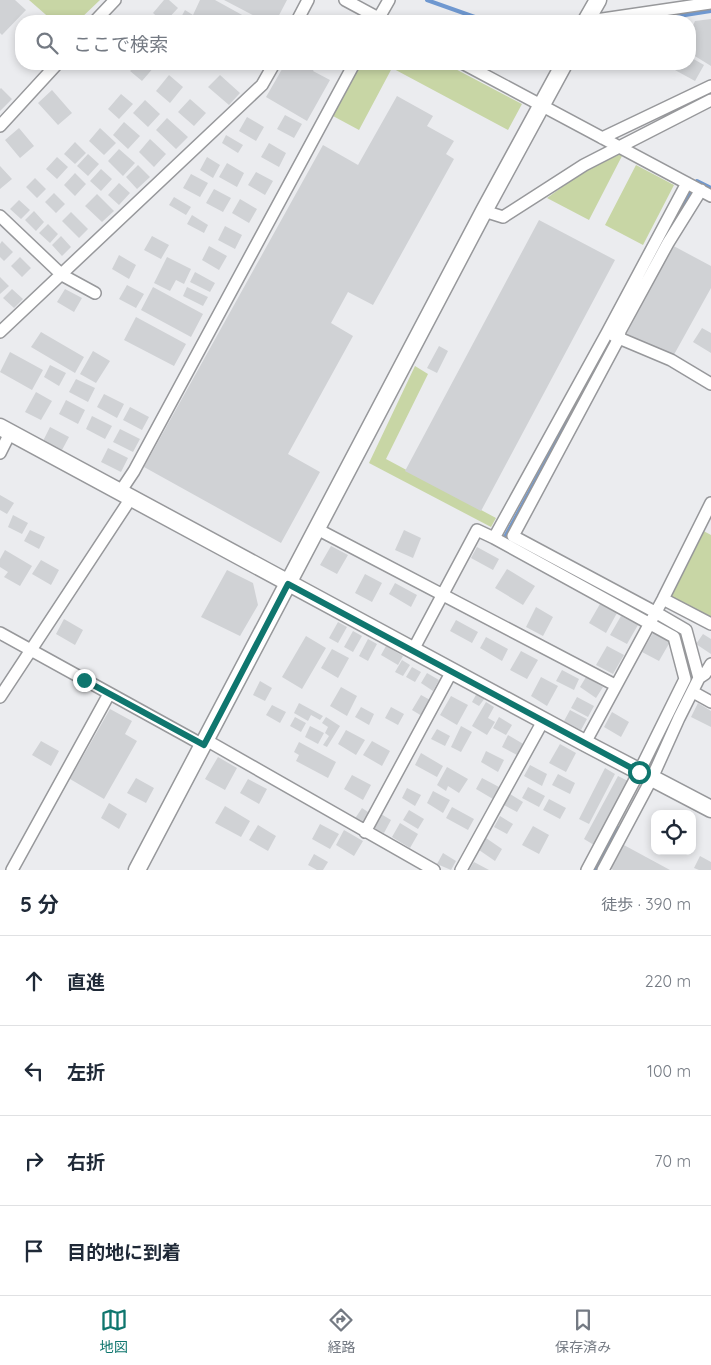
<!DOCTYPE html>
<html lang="ja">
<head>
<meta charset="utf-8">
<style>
	body { margin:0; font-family:Quicksand,"Noto Sans JP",sans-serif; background:#f2f2f3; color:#1f2937 }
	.controls { position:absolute; right:15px; bottom:15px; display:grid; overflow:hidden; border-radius:10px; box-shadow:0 2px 8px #0003 }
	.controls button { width:45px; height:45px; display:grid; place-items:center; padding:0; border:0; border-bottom:1px solid #e0e1e3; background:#fff; color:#1f2937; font:25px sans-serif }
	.stop { position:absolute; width:15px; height:15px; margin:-11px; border:4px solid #0f766e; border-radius:50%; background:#fff }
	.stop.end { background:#0f766e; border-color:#fff; box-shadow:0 1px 5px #0008 }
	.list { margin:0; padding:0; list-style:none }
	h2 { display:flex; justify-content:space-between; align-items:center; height:65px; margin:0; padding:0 20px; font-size:21px }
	h2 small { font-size:16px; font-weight:400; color:#747a83 }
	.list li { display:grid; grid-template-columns:32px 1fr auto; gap:15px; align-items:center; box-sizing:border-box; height:90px; padding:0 20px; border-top:1px solid #e0e1e3 }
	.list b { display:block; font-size:19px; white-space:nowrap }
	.list em { font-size:16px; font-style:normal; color:#747a83 }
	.icon { flex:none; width:28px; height:28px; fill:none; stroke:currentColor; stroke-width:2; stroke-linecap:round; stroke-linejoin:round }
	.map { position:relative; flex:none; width:711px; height:870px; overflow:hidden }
	.search { position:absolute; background:#fff; box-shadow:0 2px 8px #0003; left:15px; right:15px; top:15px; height:55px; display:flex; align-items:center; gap:12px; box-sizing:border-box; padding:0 18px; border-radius:20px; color:#747a83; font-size:19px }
	.sheet { height:425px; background:#fff }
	nav { display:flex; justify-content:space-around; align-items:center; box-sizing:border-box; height:70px; border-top:1px solid #e0e1e3; background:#fff; font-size:14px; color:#747a83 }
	nav a { display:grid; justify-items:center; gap:2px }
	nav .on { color:#0f766e }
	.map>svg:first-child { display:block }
	.green { fill:#c8d6a5 }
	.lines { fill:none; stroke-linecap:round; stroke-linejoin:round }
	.stream { stroke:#6f98d0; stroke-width:4 }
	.building { fill:#d0d2d5 }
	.street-casing { stroke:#97989b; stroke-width:14 }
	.secondary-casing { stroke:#97989b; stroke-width:19 }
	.street { stroke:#fff; stroke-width:11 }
	.secondary { stroke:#fff; stroke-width:16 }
	.route { stroke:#0f766e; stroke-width:6 }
</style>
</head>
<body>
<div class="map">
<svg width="711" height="870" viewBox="0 0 711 870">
	<rect width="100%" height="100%" fill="#ebecef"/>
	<path class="green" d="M29,0H100L78,21H53Z
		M361,64H446L522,104L508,130L392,68L359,130L333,116Z
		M612,151L622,156L589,220L547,198Z
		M636,165L674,185L643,245L605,225Z
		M415,366L428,374L386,459L496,518L491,527L369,463Z
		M698,528L711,535V623L663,599Z"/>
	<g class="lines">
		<path class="stream" d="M427,0L486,21
			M647,21L711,11
			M677,218L697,181L711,188
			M512,541L505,537L614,336
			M606,592L670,627
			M678,631L680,633L691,669
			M649,771L693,676
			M596,870L619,828"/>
	</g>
	<path class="building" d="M0,0H15L26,10L2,35L0,33Z
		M164,0H169L178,8L166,21H162L153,13Z
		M200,0H215L253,21H179L185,10L193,15Z
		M224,0H287L276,21H264Z
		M444,15L455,21H440Z
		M711,19V66L690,53V43L694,35L690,32L695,21Z
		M690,57L704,65L695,81L664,64H690Z
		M137,64H152L155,66L142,81L130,71Z
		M285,64H317L313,71L330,80L307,121L266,97Z
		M169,75L183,87L170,103L156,91Z
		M220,75L240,93L229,105L208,87Z
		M1,88L12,99L0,111V89Z
		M52,90L72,113L58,125L38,103Z
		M121,94L133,104L119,119L108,109Z
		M397,96L433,116L427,126L454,141L446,154L454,159L373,305L348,292L331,323L353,336L288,454L320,472L281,543L144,467L323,145L358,165Z
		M190,99L206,113L194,126L178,112Z
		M145,100L160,114L148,127L133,113Z
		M285,115L302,124L294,138L277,129Z
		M247,117L264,127L256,141L239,131Z
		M167,118L188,137L176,149L156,130Z
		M124,122L140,136L128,149L113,135Z
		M19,128L34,146L20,158L5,140Z
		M100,128L116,143L104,155L89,141Z
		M226,135L243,145L238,153L222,143Z
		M150,139L166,154L154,167L139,152Z
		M75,142L86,153L75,164L64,154Z
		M269,143L286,153L279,167L261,157Z
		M119,149L135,163L123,176L108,161Z
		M88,154L99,164L88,176L77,166Z
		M57,157L68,167L57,179L46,169Z
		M207,157L220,165L213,178L200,170Z
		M227,163L244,173L237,187L219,177Z
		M138,165L150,177L137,189L126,177Z
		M0,166L12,179L0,189Z
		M101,169L112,179L101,191L90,181Z
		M256,172L273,181L265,195L248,185Z
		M75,173L86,184L75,196L64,185Z
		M191,174L208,183L200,197L183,188Z
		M35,178L46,189L37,198L26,187Z
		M119,183L130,193L119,205L108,195Z
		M214,189L231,198L223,212L206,203Z
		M54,193L65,204L56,213L45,202Z
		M97,194L114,211L102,222L85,206Z
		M174,197L191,207L186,215L169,205Z
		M240,199L257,209L249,223L232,213Z
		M19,200L30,210L21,219L10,209Z
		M34,211L44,222L36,231L25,220Z
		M71,212L88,229L79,238L62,221Z
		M192,215L208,225L204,233L187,224Z
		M539,220L615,260L481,511L405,471Z
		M48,224L58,234L50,243L39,233Z
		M225,226L242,235L235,249L218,240Z
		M61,236L71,247L62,256L52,245Z
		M152,236L169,245L161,259L144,250Z
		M2,241L13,252L4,261L0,257V244Z
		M668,243L711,266V288L671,360L620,331Z
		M209,246L227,256L219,270L202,260Z
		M119,255L136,265L129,279L112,269Z
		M20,257L31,268L22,277L11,266Z
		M167,257L191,269L184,284L176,280L170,291L154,283Z
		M195,272L215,283L210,292L190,282Z
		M0,277L9,286L0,294Z
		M127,285L144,294L136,308L119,299Z
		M153,287L203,314L191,337L141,310Z
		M187,287L208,297L203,306L183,296Z
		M12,289L23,299L14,308L3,298Z
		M65,289L82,298L74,312L57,302Z
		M136,317L186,344L174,366L124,340Z
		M702,328L711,333V353L693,342Z
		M41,332L84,357L75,373L31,347Z
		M439,346L448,351L437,373L427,368Z
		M93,351L110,361L96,383L80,374Z
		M10,352L43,370L32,390L0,372Z
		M50,365L66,373L59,386L44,377Z
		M76,379L95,388L88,402L69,392Z
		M36,392L52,401L41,420L25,412Z
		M104,394L124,404L117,418L97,407Z
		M66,400L85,410L78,424L59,414Z
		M130,407L149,417L142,430L123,420Z
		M92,416L112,426L105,439L86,429Z
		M50,427L69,437L62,450L43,441Z
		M120,429L140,439L133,452L113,442Z
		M108,448L128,458L121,472L101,462Z
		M0,495L14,503L7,514L0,510Z
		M13,515L28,523L22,534L8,527Z
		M30,530L45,537L39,549L24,541Z
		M404,530L421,538L413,558L395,550Z
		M331,546L348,555L337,574L320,565Z
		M477,547L499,559L493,570L471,558Z
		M5,550L32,566L20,586L4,577L8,572L0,567V559Z
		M41,560L59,570L51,585L32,574Z
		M507,569L535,586L523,605L495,588Z
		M227,570L253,583L258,605L240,636L201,617Z
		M365,574L382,583L372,602L355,593Z
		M395,583L417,595L411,607L389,594Z
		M600,604L617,613L606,633L589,623Z
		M536,607L553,617L543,636L526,627Z
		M621,616L638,625L627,644L610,635Z
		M64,619L83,630L75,645L56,634Z
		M456,620L478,632L472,643L450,631Z
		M338,622L347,627L338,643L329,638Z
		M353,631L362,636L353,652L344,647Z
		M653,633L670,642L659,661L642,652Z
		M703,634L711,639V654L696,644Z
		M306,636L326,648L302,689L282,677Z
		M486,637L508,649L502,661L480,648Z
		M368,639L377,644L368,661L359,656Z
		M386,646L403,656L398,665L381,655Z
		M607,646L624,655L613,674L596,665Z
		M332,649L349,658L338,678L321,668Z
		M521,651L538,660L527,679L510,670Z
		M402,660L410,665L403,676L395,672Z
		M412,667L421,672L415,682L406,677Z
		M562,670L579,679L574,690L556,681Z
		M427,673L439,680L433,691L421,683Z
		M541,677L558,686L547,706L531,696Z
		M586,677L603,687L596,698L580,687Z
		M260,681L272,688L265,701L253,695Z
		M341,687L357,696L347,716L330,706Z
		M477,693L485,698L479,706L472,702Z
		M421,695L432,701L422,716L412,710Z
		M451,696L468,705L457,725L440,715Z
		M577,697L594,706L588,717L571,708Z
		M486,702L494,707L488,718L495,722L487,735L472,726Z
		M299,703L323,716L320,720L311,715L308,721L294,713Z
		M698,703L711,711V727L691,717Z
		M272,705L286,712L280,723L266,715Z
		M361,707L374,714L369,725L355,717Z
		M391,707L404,714L398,725L385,718Z
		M110,709L132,721L125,734L137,741L104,799L70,779Z
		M570,710L587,719L581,730L564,721Z
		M612,712L629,722L621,737L604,727Z
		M295,717L306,723L301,732L290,726Z
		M326,717L340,726L327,747L323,745L329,736L325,733L328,727L322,723Z
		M499,717L512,725L506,735L493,728Z
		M310,726L324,733L318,744L305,737Z
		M461,726L472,732L461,752L451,747Z
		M437,729L450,736L445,746L431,739Z
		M346,730L365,740L356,755L338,744Z
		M508,735L525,745L519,756L502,747Z
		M41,741L59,751L51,766L32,755Z
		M372,741L390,751L382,766L363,755Z
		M299,742L336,762L328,778L296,761L299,755L294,752Z
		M560,744L576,753L566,772L549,763Z
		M486,751L504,760L498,772L481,762Z
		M421,753L443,766L437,777L415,765Z
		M218,757L237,768L225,790L205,779Z
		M530,765L547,774L542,786L524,776Z
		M447,767L468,779L459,793L448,786L446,791L437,785Z
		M605,768L615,774L589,824L579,819Z
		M558,774L575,783L570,794L552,785Z
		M352,775L371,785L363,800L344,789Z
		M618,776L628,781L594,845L584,839Z
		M136,778L154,788L146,803L127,793Z
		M482,778L499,787L493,799L476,789Z
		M248,779L267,789L259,804L240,793Z
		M528,787L545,796L539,807L522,798Z
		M407,788L421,795L415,806L402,798Z
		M433,791L450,800L443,813L427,803Z
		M510,794L523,802L517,812L504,805Z
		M549,799L566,808L560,819L543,810Z
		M109,803L127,814L119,829L101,818Z
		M225,806L250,821L241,837L215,823Z
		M452,807L474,819L468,830L446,818Z
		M362,808L371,814L363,826L354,820Z
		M409,810L424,819L418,829L403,820Z
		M381,814L391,820L384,833L373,828Z
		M500,816L513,824L507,834L494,827Z
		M400,823L418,834L410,848L392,837Z
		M320,824L339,834L330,849L312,839Z
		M258,825L276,836L268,851L249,840Z
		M533,826L549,835L539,854L522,845Z
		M344,830L363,841L354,856L336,845Z
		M486,838L502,849L495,861L479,850Z
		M622,844L670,870H613L610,868Z
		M443,853L456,861L451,870L437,864Z
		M314,854L328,862L323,870H317L308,865Z
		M700,856L711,862V870H699L694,868Z
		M474,862L489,870H469Z"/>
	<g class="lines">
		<g class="street-casing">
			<path id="street" d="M345,0L384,21
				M95,21L115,0
				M297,21L308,0
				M377,21L389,0
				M589,21L711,3
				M464,64L711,196
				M0,126L57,64
				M602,138L711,86
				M484,211L503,217L584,165L711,100
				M0,216L62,275L95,293
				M0,332L262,85L274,64
				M614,336L671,360L711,384
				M0,453L10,433
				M120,492L134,471L354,64
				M317,529L615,685
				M494,538L607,333L687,183
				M663,599L711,624
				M0,633L203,745
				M413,650L477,530L494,538L674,637L685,679L639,772L587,870
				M699,678L705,674L711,664
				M693,692L711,702
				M0,697L131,498
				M206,740L434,870
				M585,743L663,599L711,503
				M365,832L452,671
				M12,870L109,694
				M461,870L543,721
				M603,870L652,778L679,718L699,678L686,630L655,612L513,536L619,338L620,331L668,243L701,190"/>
		</g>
		<g class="secondary-casing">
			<path id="secondary" d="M586,21L598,0
				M0,427L585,743L711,809
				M137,870L484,211L564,64"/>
		</g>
		<use href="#street" class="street"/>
		<use href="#secondary" class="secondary"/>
	</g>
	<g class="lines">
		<path class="route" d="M84,680L204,745L288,584L639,772"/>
	</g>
</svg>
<div class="controls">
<button><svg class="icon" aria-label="locate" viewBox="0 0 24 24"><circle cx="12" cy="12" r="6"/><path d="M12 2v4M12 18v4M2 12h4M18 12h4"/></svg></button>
</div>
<div class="stop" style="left:639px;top:772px"></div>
<div class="stop end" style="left:84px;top:680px"></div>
<div class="search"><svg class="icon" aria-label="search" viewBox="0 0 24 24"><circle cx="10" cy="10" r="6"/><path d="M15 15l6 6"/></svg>ここで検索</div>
</div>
<section class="sheet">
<h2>5 分<small>徒歩 · 390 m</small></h2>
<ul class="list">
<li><svg class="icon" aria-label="ahead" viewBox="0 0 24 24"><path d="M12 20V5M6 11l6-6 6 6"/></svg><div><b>直進</b></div><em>220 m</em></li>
<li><svg class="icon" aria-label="left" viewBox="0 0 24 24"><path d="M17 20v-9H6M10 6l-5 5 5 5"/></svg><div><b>左折</b></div><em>100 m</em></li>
<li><svg class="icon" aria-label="right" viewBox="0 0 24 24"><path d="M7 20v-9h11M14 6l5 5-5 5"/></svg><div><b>右折</b></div><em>70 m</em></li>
<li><svg class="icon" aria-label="arrive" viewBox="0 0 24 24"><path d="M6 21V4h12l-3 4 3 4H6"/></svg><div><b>目的地に到着</b></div></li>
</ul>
</section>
<nav>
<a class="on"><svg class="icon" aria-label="map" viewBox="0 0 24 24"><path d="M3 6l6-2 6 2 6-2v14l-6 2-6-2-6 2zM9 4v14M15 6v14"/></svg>地図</a>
<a><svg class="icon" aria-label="directions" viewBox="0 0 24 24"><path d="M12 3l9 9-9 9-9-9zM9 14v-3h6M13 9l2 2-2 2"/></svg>経路</a>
<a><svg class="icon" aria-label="saved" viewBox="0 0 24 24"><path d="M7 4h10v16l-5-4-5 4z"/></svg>保存済み</a>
</nav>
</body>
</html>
